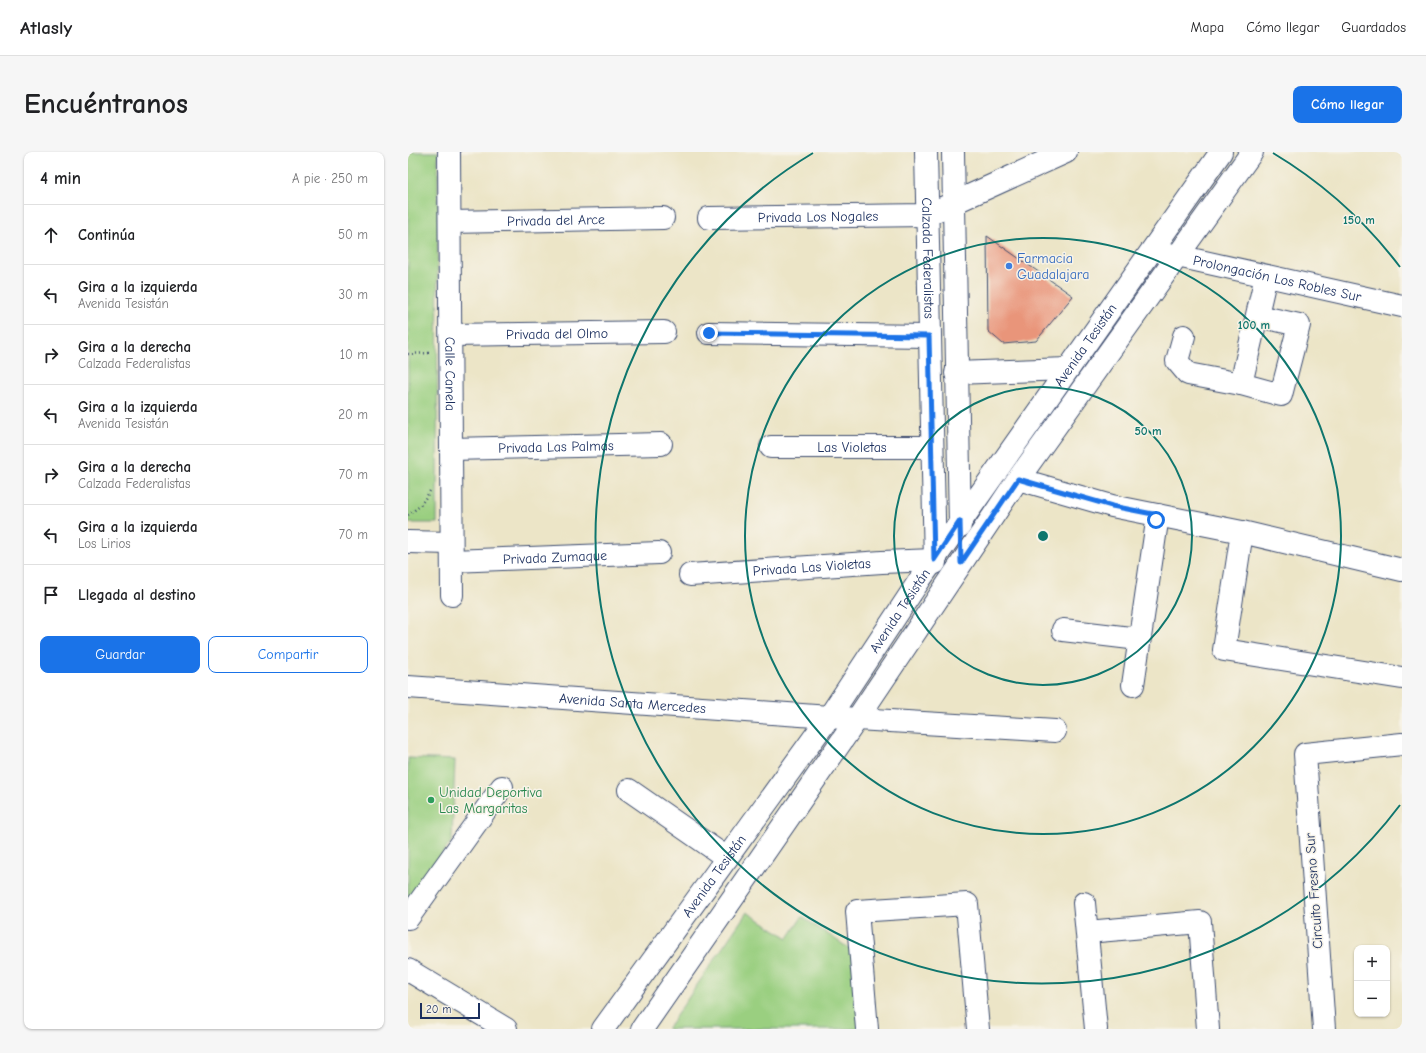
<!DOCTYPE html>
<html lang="es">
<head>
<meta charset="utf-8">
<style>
	body { margin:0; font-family:"Comic Neue",sans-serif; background:#f6f6f6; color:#202124 }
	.controls { position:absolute; right:12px; bottom:12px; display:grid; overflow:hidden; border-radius:8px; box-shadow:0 1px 3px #0004 }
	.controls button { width:36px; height:36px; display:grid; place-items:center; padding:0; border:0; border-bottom:1px solid #e0e0e0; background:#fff; color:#202124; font:20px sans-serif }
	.scale { position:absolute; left:12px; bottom:10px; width:60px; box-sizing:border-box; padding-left:4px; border:2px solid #1b2f5e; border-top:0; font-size:11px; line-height:14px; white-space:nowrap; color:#1b2f5e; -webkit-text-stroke:3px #f7f3e8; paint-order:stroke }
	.stop { position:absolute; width:12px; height:12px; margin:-9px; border:3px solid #1a73e8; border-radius:50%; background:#fff }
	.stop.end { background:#1a73e8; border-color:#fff; box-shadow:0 1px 4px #0008 }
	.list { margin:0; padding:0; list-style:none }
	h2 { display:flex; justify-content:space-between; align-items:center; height:52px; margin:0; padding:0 16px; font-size:17px }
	h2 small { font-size:13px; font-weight:400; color:#757577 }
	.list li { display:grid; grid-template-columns:26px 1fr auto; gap:12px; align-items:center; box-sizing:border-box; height:60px; padding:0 16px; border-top:1px solid #e0e0e0 }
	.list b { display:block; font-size:15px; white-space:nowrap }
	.list p { margin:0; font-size:13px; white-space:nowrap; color:#757577 }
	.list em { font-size:13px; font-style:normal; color:#757577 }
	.actions { display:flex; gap:8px; padding:12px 16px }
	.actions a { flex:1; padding:9px 0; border:1px solid #1a73e8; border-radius:8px; text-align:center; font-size:14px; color:#1a73e8 }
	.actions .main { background:#1a73e8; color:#fff }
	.icon { flex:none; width:22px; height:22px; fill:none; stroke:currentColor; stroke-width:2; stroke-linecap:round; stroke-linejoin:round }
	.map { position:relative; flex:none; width:994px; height:877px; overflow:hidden; border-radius:8px }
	header { display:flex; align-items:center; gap:24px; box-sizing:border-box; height:56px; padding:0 20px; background:#fff; border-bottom:1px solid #e0e0e0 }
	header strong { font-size:19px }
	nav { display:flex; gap:22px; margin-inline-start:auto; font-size:14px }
	.intro { display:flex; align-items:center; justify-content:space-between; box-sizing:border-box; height:96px; padding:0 24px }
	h1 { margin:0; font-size:28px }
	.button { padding:10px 18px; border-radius:8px; background:#1a73e8; color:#fff; font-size:14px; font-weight:700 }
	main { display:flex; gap:24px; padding:0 24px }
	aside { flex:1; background:#fff; border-radius:8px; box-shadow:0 1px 3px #0004 }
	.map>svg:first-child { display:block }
	.green { fill:#9acf80; stroke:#5a7f6f }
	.building { fill:#e9957a }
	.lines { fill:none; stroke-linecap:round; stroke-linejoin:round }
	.minor-casing { stroke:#3a4a6e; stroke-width:24 }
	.path { stroke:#3a4a6e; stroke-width:2.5; stroke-dasharray:1 3; stroke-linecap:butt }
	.minor { stroke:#fff; stroke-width:22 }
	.route { stroke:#1a73e8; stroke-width:5 }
	.ring { fill:none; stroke:#0f766e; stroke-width:2 }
	.shop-dot { fill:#3f7fe0; stroke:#f7f3e8; stroke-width:1.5 }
	.leisure-dot { fill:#2e9e5b; stroke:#f7f3e8; stroke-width:1.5 }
	.labels { text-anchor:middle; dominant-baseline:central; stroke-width:3; stroke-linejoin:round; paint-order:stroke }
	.street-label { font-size:14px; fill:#1b2f5e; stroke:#f7f3e8 }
	.shop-label { font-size:14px; fill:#366cbe; stroke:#f7f3e8; text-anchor:start }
	.leisure-label { font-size:14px; fill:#27864d; stroke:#f7f3e8; text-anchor:start }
	.centre { fill:#0f766e; stroke:#f7f3e8; stroke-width:2 }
	.ring-label { font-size:12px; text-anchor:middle; font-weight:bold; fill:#0f766e; stroke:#f7f3e8; stroke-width:3; stroke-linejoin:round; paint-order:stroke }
</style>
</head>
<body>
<header>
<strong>Atlasly</strong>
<nav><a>Mapa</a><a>Cómo llegar</a><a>Guardados</a></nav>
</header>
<div class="intro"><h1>Encuéntranos</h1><a class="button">Cómo llegar</a></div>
<main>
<aside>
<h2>4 min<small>A pie · 250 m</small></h2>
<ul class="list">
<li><svg class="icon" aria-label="ahead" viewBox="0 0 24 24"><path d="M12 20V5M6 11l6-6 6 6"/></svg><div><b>Continúa</b></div><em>50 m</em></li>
<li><svg class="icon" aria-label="left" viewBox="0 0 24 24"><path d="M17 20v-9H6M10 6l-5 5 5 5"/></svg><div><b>Gira a la izquierda</b><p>Avenida Tesistán</p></div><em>30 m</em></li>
<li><svg class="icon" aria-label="right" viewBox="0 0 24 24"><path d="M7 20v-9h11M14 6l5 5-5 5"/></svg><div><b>Gira a la derecha</b><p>Calzada Federalistas</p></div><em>10 m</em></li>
<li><svg class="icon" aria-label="left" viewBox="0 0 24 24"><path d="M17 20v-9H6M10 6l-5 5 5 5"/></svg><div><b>Gira a la izquierda</b><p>Avenida Tesistán</p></div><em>20 m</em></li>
<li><svg class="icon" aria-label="right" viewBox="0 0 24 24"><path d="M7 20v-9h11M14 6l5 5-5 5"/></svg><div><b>Gira a la derecha</b><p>Calzada Federalistas</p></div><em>70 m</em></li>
<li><svg class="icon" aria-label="left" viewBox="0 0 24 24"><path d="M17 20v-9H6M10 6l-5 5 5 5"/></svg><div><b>Gira a la izquierda</b><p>Los Lirios</p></div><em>70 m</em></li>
<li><svg class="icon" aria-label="arrive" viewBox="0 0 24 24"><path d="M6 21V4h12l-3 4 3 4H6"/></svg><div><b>Llegada al destino</b></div></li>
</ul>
<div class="actions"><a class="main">Guardar</a><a>Compartir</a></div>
</aside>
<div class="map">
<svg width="994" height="877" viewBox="0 0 994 877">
	<rect width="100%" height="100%" fill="#f7f3e8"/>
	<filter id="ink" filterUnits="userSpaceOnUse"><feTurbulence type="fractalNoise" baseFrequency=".025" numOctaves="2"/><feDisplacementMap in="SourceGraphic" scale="8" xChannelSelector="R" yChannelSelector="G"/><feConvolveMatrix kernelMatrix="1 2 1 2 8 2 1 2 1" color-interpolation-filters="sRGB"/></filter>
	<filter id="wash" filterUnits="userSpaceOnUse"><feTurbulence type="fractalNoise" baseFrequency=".012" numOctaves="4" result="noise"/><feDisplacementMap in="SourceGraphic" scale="16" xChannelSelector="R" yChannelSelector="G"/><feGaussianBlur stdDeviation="0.9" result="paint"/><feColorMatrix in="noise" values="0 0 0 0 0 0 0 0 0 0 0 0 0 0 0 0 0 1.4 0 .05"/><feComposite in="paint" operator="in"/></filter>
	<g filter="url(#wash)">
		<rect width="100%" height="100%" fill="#ece5c7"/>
		<path class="green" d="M0,0H30L29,371H0Z
			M0,606L47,608L44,688L0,752Z
			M339,760L380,786L394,765L445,799L451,877H259Z"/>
		<g id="blocks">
			<path class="building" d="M579,84L665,144L628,189L595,192L580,179Z"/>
		</g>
	</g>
	<g filter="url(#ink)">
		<use href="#blocks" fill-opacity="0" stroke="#3a4a6e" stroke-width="1"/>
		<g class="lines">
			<g class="minor-casing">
				<g id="minor">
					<path id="s1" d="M41,0L44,443"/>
					<path id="s2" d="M518,0L527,411"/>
					<path d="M545,0L552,374"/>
					<path id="s3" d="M301,66L519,63L658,0"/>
					<path id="s4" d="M42,70L255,66"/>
					<path id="s5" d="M756,101L994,154"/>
					<path d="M301,181L521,184"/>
					<path id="s6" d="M43,183L256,180"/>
					<path d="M776,184L769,209L780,222L833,232L873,243L891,173L850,164"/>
					<path d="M548,221L660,217"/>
					<path d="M833,232L858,124"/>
					<path id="s7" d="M363,295H524"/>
					<path id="s8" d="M43,297L253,292"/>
					<path d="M610,327L704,354L834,380L994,418"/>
					<path d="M834,380L816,498L994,526"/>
					<path d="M0,390L43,391"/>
					<path id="s9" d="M44,409L251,401"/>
					<path id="s10" d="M282,423L474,410L526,408"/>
					<path d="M655,478L731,487"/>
					<path d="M725,533L750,363"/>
					<path id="s11" d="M0,535L449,567L647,579"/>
					<path d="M221,638L319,706"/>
					<path d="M676,751L688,877"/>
					<path d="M0,766L94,635"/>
					<path d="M679,780L792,770L800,877"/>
					<path d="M0,818L98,877"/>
					<path id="s12" d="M195,877L421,565L513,426L813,0"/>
					<path d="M234,877L449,567L610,327L844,0"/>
					<path d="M459,877L449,759L559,752L570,877"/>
					<path d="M916,877L897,602L994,592"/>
				</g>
			</g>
			<path class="path" d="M0,202L21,201
				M0,363L12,354L22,339"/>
			<use href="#minor" class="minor"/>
		</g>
	</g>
	<g class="lines" filter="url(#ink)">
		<path class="route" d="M301,181L521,184L526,408L552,369L553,411L610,327L704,354L750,363L748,368"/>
	</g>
	<g class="ring">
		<circle cx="635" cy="384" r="149"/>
		<circle cx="635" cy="384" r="298"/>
		<path d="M992 653A447 447 0 1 1 405 1M865 1A447 447 0 0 1 992 115"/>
	</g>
	<circle class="shop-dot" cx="601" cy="114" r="4"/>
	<circle class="leisure-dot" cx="23" cy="648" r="4"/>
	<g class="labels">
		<g class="street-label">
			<text stroke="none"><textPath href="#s3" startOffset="109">Privada Los Nogales</textPath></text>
			<text stroke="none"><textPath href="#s4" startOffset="106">Privada del Arce</textPath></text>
			<text stroke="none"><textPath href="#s2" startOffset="106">Calzada Federalistas</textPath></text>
			<text stroke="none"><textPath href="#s5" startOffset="116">Prolongación Los Robles Sur</textPath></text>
			<text stroke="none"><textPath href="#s6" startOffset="106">Privada del Olmo</textPath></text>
			<text stroke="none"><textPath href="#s12" startOffset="837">Avenida Tesistán</textPath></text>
			<text stroke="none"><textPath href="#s1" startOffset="222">Calle Canela</textPath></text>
			<text stroke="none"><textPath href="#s8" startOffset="105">Privada Las Palmas</textPath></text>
			<text stroke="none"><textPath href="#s7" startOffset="81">Las Violetas</textPath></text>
			<text stroke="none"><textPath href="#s9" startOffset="103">Privada Zumaque</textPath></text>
			<text stroke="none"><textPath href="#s10" startOffset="122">Privada Las Violetas</textPath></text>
			<text stroke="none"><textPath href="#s12" startOffset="513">Avenida Tesistán</textPath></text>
			<text stroke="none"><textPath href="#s11" startOffset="225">Avenida Santa Mercedes</textPath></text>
			<text stroke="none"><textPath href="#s12" startOffset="189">Avenida Tesistán</textPath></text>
			<text transform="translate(906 739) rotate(-94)">Circuito Fresno Sur</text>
		</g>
		<g class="shop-label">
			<text x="609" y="106">Farmacia<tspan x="609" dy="16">Guadalajara</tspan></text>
		</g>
		<g class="leisure-label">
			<text x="31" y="640">Unidad Deportiva<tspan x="31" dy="16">Las Margaritas</tspan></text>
		</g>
	</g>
	<circle cx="635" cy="384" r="6" class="centre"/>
	<g class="ring-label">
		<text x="951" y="72">150 m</text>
		<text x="846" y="177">100 m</text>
		<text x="740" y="283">50 m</text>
	</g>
</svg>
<div class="controls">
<button>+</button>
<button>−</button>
</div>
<div class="scale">20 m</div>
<div class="stop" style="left:748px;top:368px"></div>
<div class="stop end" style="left:301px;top:181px"></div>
</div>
</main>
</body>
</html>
